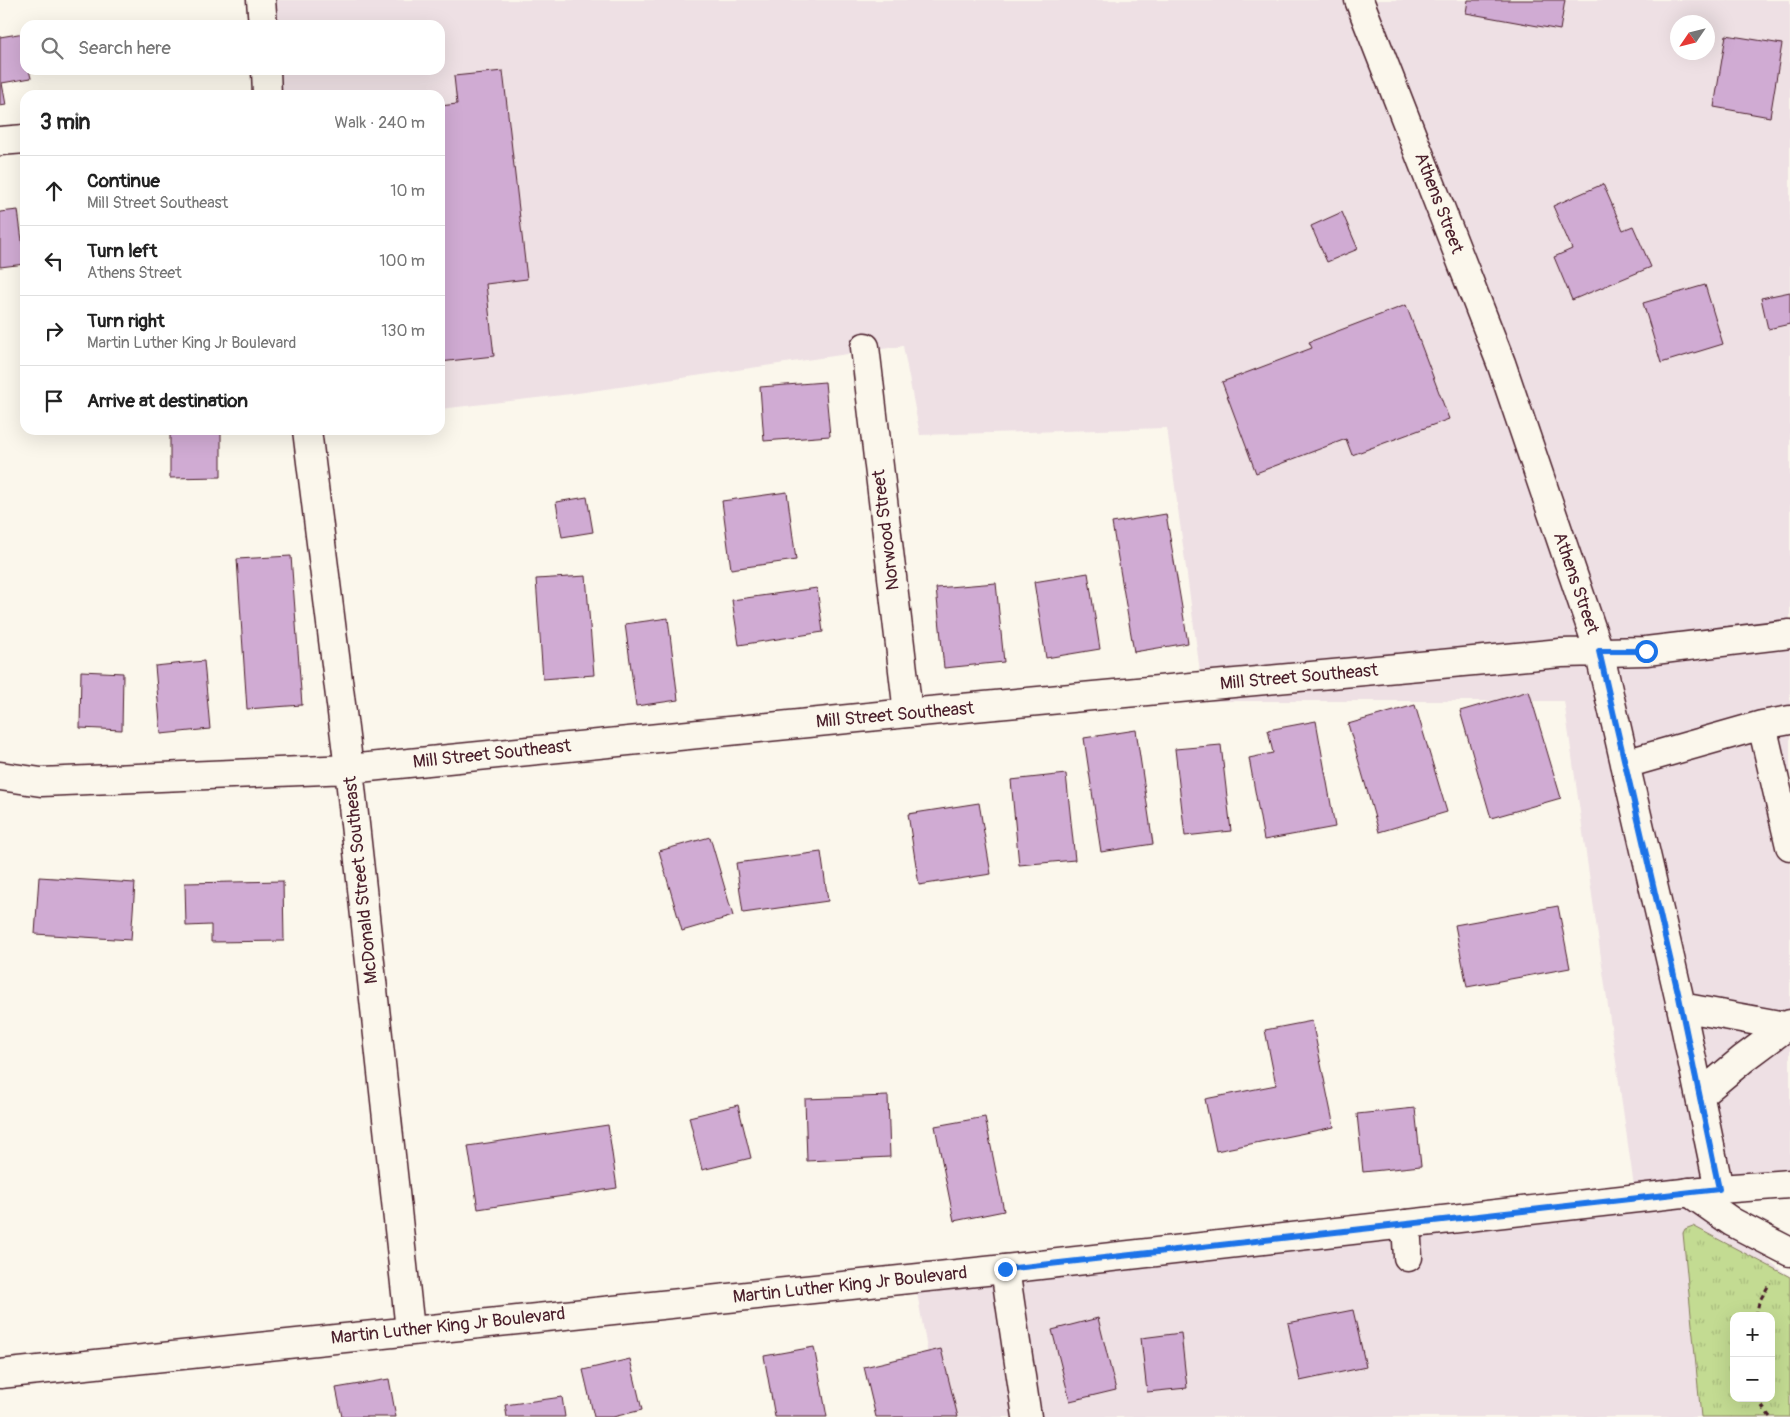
<!DOCTYPE html>
<html lang="en">
<head>
<meta charset="utf-8">
<style>
	body { margin:0; font-family:Pangolin,sans-serif; background:#f6f6f6; color:#222 }
	.controls { position:absolute; right:15px; bottom:15px; display:grid; overflow:hidden; border-radius:10px; box-shadow:0 5px 20px #0002 }
	.controls button { width:45px; height:45px; display:grid; place-items:center; padding:0; border:0; border-bottom:1px solid #e0e0e0; background:#fff; color:#222; font:25px sans-serif }
	.compass { position:absolute; left:1670px; top:15px; width:45px; height:45px; border-radius:50%; background:#fff; box-shadow:0 5px 20px #0002; rotate:235deg }
	.stop { position:absolute; width:15px; height:15px; margin:-11px; border:4px solid #1a73e8; border-radius:50%; background:#fff }
	.stop.end { background:#1a73e8; border-color:#fff; box-shadow:0 1px 5px #0008 }
	.list { margin:0; padding:0; list-style:none }
	h2 { display:flex; justify-content:space-between; align-items:center; height:65px; margin:0; padding:0 20px; font-size:21px }
	h2 small { font-size:16px; font-weight:400; color:#767676 }
	.list li { display:grid; grid-template-columns:32px 1fr auto; gap:15px; align-items:center; box-sizing:border-box; height:70px; padding:0 20px; border-top:1px solid #e0e0e0 }
	.list b { display:block; font-size:19px; white-space:nowrap }
	.list p { margin:0; font-size:16px; white-space:nowrap; color:#767676 }
	.list em { font-size:16px; font-style:normal; color:#767676 }
	.icon { flex:none; width:28px; height:28px; fill:none; stroke:currentColor; stroke-width:2; stroke-linecap:round; stroke-linejoin:round }
	.map { position:relative; flex:none; width:1790px; height:1417px; overflow:hidden }
	.search { position:absolute; background:#fff; box-shadow:0 5px 20px #0002; left:20px; top:20px; width:425px; height:55px; display:flex; align-items:center; gap:12px; box-sizing:border-box; padding:0 18px; border-radius:15px; color:#767676; font-size:19px }
	.panel { position:absolute; background:#fff; box-shadow:0 5px 20px #0002; left:20px; top:90px; width:425px; height:345px; border-radius:15px }
	.map>svg:first-child { display:block }
	.built { fill:#eee0e4; fill-rule:evenodd }
	.grass { fill:url(#grass-tufts); stroke:#867d5e; fill-rule:evenodd }
	.building { fill:#d0abd3; stroke:#4a1f2b }
	.lines { fill:none; stroke-linecap:round; stroke-linejoin:round }
	.minor-casing { stroke:#4a1f2b; stroke-width:31 }
	.major-casing { stroke:#4a1f2b; stroke-width:31 }
	.highway-casing { stroke:#4a1f2b; stroke-width:31 }
	.path { stroke:#4a1f2b; stroke-width:3; stroke-dasharray:5 4; stroke-linecap:butt }
	.minor { stroke:#fbf7ec; stroke-width:28 }
	.major { stroke:#fbf7ec; stroke-width:28 }
	.highway { stroke:#fbf7ec; stroke-width:28 }
	.route { stroke:#1a73e8; stroke-width:6 }
	.labels { text-anchor:middle; dominant-baseline:central; stroke-width:4.5; stroke-linejoin:round; paint-order:stroke }
	.street-label { font-size:18px; fill:#4a1f2b; stroke:#fbf7ec }
</style>
</head>
<body>
<div class="map">
<svg width="1790" height="1417" viewBox="0 0 1790 1417">
	<defs>
		<pattern id="grass-tufts" width="24" height="20" patternUnits="userSpaceOnUse" patternTransform="scale(1.25)"><rect width="24" height="20" fill="#c3db92"/><path d="M3 7l-1-3M5 7V3M7 7l1-3M15 17l-1-3M17 17v-4M19 17l1-3" fill="none" stroke="#a9bc7e"/></pattern>
	</defs>
	<rect width="100%" height="100%" fill="#fbf7ec"/>
	<filter id="ink" filterUnits="userSpaceOnUse"><feTurbulence type="fractalNoise" baseFrequency=".02" numOctaves="2"/><feDisplacementMap in="SourceGraphic" scale="10" xChannelSelector="R" yChannelSelector="G"/><feConvolveMatrix kernelMatrix="1 2 1 2 8 2 1 2 1" color-interpolation-filters="sRGB"/></filter>
	<g filter="url(#ink)">
		<path class="built" d="M271,0H1790V1195L1693,1201L1790,1277V1417H939L916,1287L1637,1207L1564,701H1204L1167,428L920,435L903,346L571,394L440,409V95H277L275,70H440V25H272ZM1678,22H1708V52H1678ZM1734,1316H1771V1398H1734Z"/>
		<path class="grass" d="M1693,1226L1790,1277V1417H1701L1683,1233L1685,1229ZM1734,1316H1771V1398H1734Z"/>
		<path class="building" d="M1468,0H1565L1560,30L1466,13Z
			M24,33L25,70H29L31,78L2,83L6,105L0,106V37Z
			M1726,35L1782,44L1770,117L1714,107Z
			M503,71L527,279L486,284L494,356L440,362V106L457,104L454,76Z
			M1603,184L1623,230L1633,226L1651,267L1572,300L1554,257L1572,249L1553,206Z
			M18,210L25,264L0,267V212Z
			M1342,212L1358,249L1327,262L1311,226Z
			M1705,285L1723,344L1661,363L1643,303Z
			M1790,292V324L1768,329L1761,298Z
			M1406,305L1449,419L1352,455L1346,439L1256,473L1222,382L1312,348L1309,342Z
			M825,382L830,436L764,441L760,387Z
			M170,430H221V477L170,478Z
			M787,492L796,560L731,569L722,501Z
			M587,497L593,532L562,537L556,502Z
			M1166,514L1188,643L1134,652L1112,523Z
			M291,556L302,705L247,709L237,559Z
			M1088,573L1100,649L1046,658L1034,582Z
			M586,576L594,675L543,679L536,579Z
			M996,583L1004,662L944,668L936,588Z
			M817,588L823,632L739,645L732,600Z
			M668,618L678,700L636,706L625,624Z
			M204,661L210,729L161,734L155,666Z
			M81,671L123,673L122,730L80,728Z
			M1529,691L1561,798L1491,818L1460,711Z
			M1415,705L1447,812L1379,832L1348,724Z
			M1316,721L1335,827L1264,840L1249,758L1273,753L1268,730Z
			M1136,730L1153,844L1101,852L1084,738Z
			M1221,745L1231,831L1185,836L1175,749Z
			M1066,774L1075,860L1019,865L1011,780Z
			M979,803L991,874L919,885L908,814Z
			M710,837L733,916L682,931L659,851Z
			M821,852L828,901L743,913L736,863Z
			M39,877L135,883L131,940L35,934Z
			M283,881L284,941L211,942V925L186,926L185,883Z
			M1558,906L1570,968L1467,987L1455,925Z
			M1312,1021L1334,1127L1216,1151L1205,1099L1276,1085L1265,1030Z
			M888,1096L890,1157L807,1161L805,1099Z
			M738,1105L751,1158L702,1170L689,1117Z
			M1415,1108L1421,1166L1363,1172L1357,1114Z
			M985,1117L1004,1211L954,1221L935,1126Z
			M608,1125L617,1188L478,1209L468,1146Z
			M1353,1310L1366,1367L1300,1381L1288,1323Z
			M1098,1318L1116,1390L1070,1401L1052,1330Z
			M1181,1333L1187,1388L1147,1392L1141,1338Z
			M814,1347L827,1417H775L764,1356Z
			M941,1349L958,1417H876L864,1367Z
			M630,1359L642,1410L613,1417H594L583,1370Z
			M389,1379L396,1417H342L336,1388Z
			M562,1397L565,1417H507L505,1405Z"/>
		<g class="lines">
			<g class="minor-casing">
				<path id="minor" d="M261,0L263,25
					M1359,0L1501,363L1599,651L1679,997L1719,1189
					M266,70L267,95
					M0,141L25,139
					M865,347L908,713
					M307,430L349,769L410,1330
					M1762,725L1790,720
					M1625,764L1762,725L1790,846
					M0,776L41,782L349,769L908,713L1561,653L1646,651L1790,634
					M1681,1007L1785,1026
					M1700,1095L1743,1059L1790,1024
					M1406,1224L1408,1257
					M1005,1269L1027,1417"/>
			</g>
			<g class="major-casing">
				<path id="major" d="M0,1374L1005,1269L1719,1189L1790,1184"/>
			</g>
			<g class="highway-casing">
				<path id="highway" d="M1689,1192L1732,1222L1790,1252"/>
			</g>
			<path class="path" d="M1756,1316L1759,1302L1770,1283
				M1758,1398L1761,1405L1770,1417"/>
			<use href="#minor" class="minor"/>
			<use href="#major" class="major"/>
			<use href="#highway" class="highway"/>
		</g>
	</g>
	<g class="lines" filter="url(#ink)">
		<path class="route" d="M1005,1269L1719,1189L1679,997L1599,651H1646"/>
	</g>
	<g class="labels">
		<g class="street-label">
			<text transform="translate(1439 203) rotate(69)">Athens Street</text>
			<text transform="translate(886 530) rotate(-97)">Norwood Street</text>
			<text transform="translate(1576 583) rotate(71)">Athens Street</text>
			<text transform="translate(1299 677) rotate(-5)">Mill Street Southeast</text>
			<text transform="translate(895 715) rotate(-5)">Mill Street Southeast</text>
			<text transform="translate(492 754) rotate(-6)">Mill Street Southeast</text>
			<text transform="translate(361 880) rotate(-96)">McDonald Street Southeast</text>
			<text transform="translate(850 1285) rotate(-6)">Martin Luther King Jr Boulevard</text>
			<text transform="translate(448 1326) rotate(-6)">Martin Luther King Jr Boulevard</text>
		</g>
	</g>
</svg>
<div class="controls">
<button>+</button>
<button>−</button>
</div>
<svg class="compass" viewBox="-18 -18 36 36"><path d="M0-13l5 13h-10z" fill="#e53935"/><path d="M0 13l5-13h-10z" fill="#767676"/></svg>
<div class="stop" style="left:1646px;top:651px"></div>
<div class="stop end" style="left:1005px;top:1269px"></div>
<div class="search"><svg class="icon" aria-label="search" viewBox="0 0 24 24"><circle cx="10" cy="10" r="6"/><path d="M15 15l6 6"/></svg>Search here</div>
<section class="panel">
<h2>3 min<small>Walk · 240 m</small></h2>
<ul class="list">
<li><svg class="icon" aria-label="ahead" viewBox="0 0 24 24"><path d="M12 20V5M6 11l6-6 6 6"/></svg><div><b>Continue</b><p>Mill Street Southeast</p></div><em>10 m</em></li>
<li><svg class="icon" aria-label="left" viewBox="0 0 24 24"><path d="M17 20v-9H6M10 6l-5 5 5 5"/></svg><div><b>Turn left</b><p>Athens Street</p></div><em>100 m</em></li>
<li><svg class="icon" aria-label="right" viewBox="0 0 24 24"><path d="M7 20v-9h11M14 6l5 5-5 5"/></svg><div><b>Turn right</b><p>Martin Luther King Jr Boulevard</p></div><em>130 m</em></li>
<li><svg class="icon" aria-label="arrive" viewBox="0 0 24 24"><path d="M6 21V4h12l-3 4 3 4H6"/></svg><div><b>Arrive at destination</b></div></li>
</ul>
</section>
</div>
</body>
</html>
